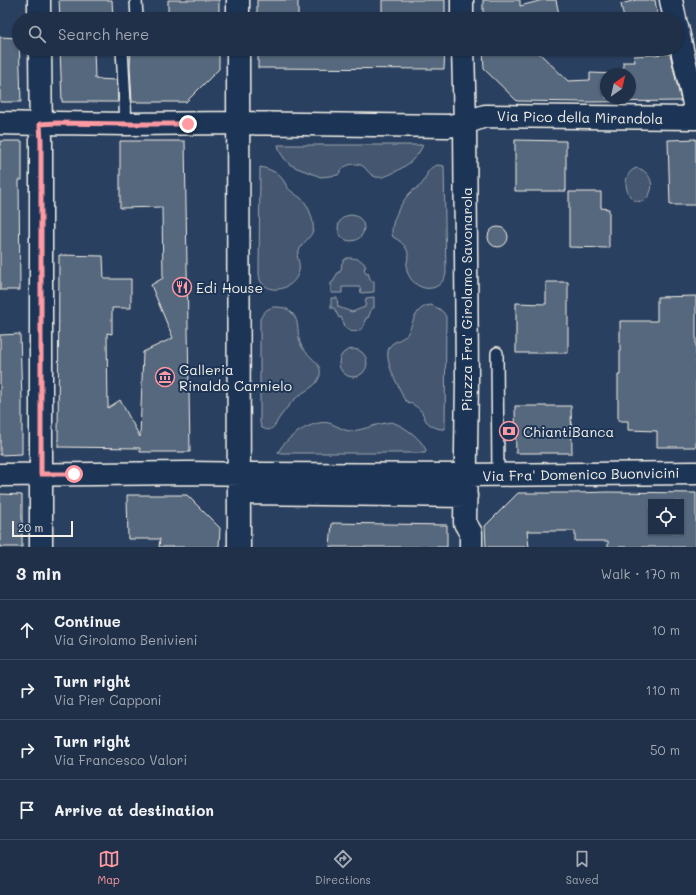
<!DOCTYPE html>
<html lang="en">
<head>
<meta charset="utf-8">
<style>
	body { margin:0; font-family:Mali,sans-serif; background:#28384f; color:#f1f3f6 }
	.controls { position:absolute; right:12px; bottom:12px; display:grid; overflow:hidden; border-radius:0px; box-shadow:0 1px 3px #0004 }
	.controls button { width:36px; height:36px; display:grid; place-items:center; padding:0; border:0; border-bottom:1px solid #3d4b60; background:#203048; color:#f1f3f6; font:20px sans-serif }
	.compass { position:absolute; left:600px; top:68px; width:36px; height:36px; border-radius:50%; background:#203048; box-shadow:0 1px 3px #0004; rotate:34deg }
	.scale { position:absolute; left:12px; bottom:10px; width:61px; box-sizing:border-box; padding-left:4px; border:2px solid #f4f1e8; border-top:0; font-size:11px; line-height:14px; white-space:nowrap; color:#f4f1e8; -webkit-text-stroke:3px #1d3557; paint-order:stroke }
	.stop { position:absolute; width:12px; height:12px; margin:-9px; border:3px solid #ff9aa2; border-radius:50%; background:#fff }
	.stop.end { background:#ff9aa2; border-color:#fff; box-shadow:0 1px 4px #0008 }
	.list { margin:0; padding:0; list-style:none }
	h2 { display:flex; justify-content:space-between; align-items:center; height:52px; margin:0; padding:0 16px; font-size:17px }
	h2 small { font-size:13px; font-weight:400; color:#a2a9b4 }
	.list li { display:grid; grid-template-columns:26px 1fr auto; gap:12px; align-items:center; box-sizing:border-box; height:60px; padding:0 16px; border-top:1px solid #3d4b60 }
	.list b { display:block; font-size:15px; white-space:nowrap }
	.list p { margin:0; font-size:13px; white-space:nowrap; color:#a2a9b4 }
	.list em { font-size:13px; font-style:normal; color:#a2a9b4 }
	.icon { flex:none; width:22px; height:22px; fill:none; stroke:currentColor; stroke-width:2; stroke-linecap:round; stroke-linejoin:round }
	.map { position:relative; flex:none; width:696px; height:547px; overflow:hidden }
	.search { position:absolute; background:#203048; box-shadow:0 1px 3px #0004; left:12px; right:12px; top:12px; height:44px; display:flex; align-items:center; gap:10px; box-sizing:border-box; padding:0 14px; border-radius:22px; color:#a2a9b4; font-size:15px }
	.sheet { height:292px; background:#203048 }
	nav { display:flex; justify-content:space-around; align-items:center; box-sizing:border-box; height:56px; border-top:1px solid #3d4b60; background:#203048; font-size:11px; color:#a2a9b4 }
	nav a { display:grid; justify-items:center; gap:2px }
	nav .on { color:#ff9aa2 }
	.map>svg:first-child { display:block }
	.green { fill:#445771; stroke:#9ca4ac }
	.building { fill:#56677d; stroke:#f4f1e8; fill-rule:evenodd }
	.lines { fill:none; stroke-linecap:round; stroke-linejoin:round }
	.lane-casing { stroke:#f4f1e8; stroke-width:14 }
	.street-casing { stroke:#f4f1e8; stroke-width:25 }
	.lane { stroke:#1d3557; stroke-width:11 }
	.street { stroke:#1d3557; stroke-width:22 }
	.route { stroke:#ff9aa2; stroke-width:5 }
	.labels { text-anchor:middle; dominant-baseline:central; stroke-width:4; stroke-linejoin:round; paint-order:stroke }
	.street-label { font-size:14px; fill:#f4f1e8; stroke:#1d3557 }
	.poi-label { font-size:14px; fill:#f4f1e8; stroke:#1d3557; text-anchor:start }
</style>
</head>
<body>
<div class="map">
<svg width="696" height="547" viewBox="0 0 696 547">
	<rect width="100%" height="100%" fill="#2a4060"/>
	<filter id="ink" filterUnits="userSpaceOnUse"><feTurbulence type="fractalNoise" baseFrequency=".025" numOctaves="2"/><feDisplacementMap in="SourceGraphic" scale="8" xChannelSelector="R" yChannelSelector="G"/><feConvolveMatrix kernelMatrix="1 2 1 2 8 2 1 2 1" color-interpolation-filters="sRGB"/></filter>
	<g filter="url(#ink)">
		<path class="green" d="M278,145H423C417,159 405,167 391,174C387,176 381,178 376,177C370,175 368,171 364,167C359,162 348,164 343,168C340,170 340,173 338,175L321,177L297,168L289,164L284,158L280,152Z
			M438,165L444,166L446,274C439,296 413,291 407,271C405,264 410,257 407,250C404,244 399,240 393,237C388,226 402,200 411,192C414,189 418,188 421,185C429,176 424,169 438,165Z
			M260,167C269,169 278,172 283,180C285,182 286,186 288,188C293,194 302,197 306,204C310,210 316,227 312,233C308,240 301,244 298,253C296,257 299,260 299,264C300,268 299,273 297,276C291,289 271,295 261,282C260,280 259,276 259,273Z
			M637,168C648,170 655,183 650,193C649,196 646,199 644,201C641,201 639,202 637,201C624,198 621,172 637,168Z
			M338 228a13 13 0 1 1 26 0a13 13 0 1 1-26 0Z
			M347,258C355,258 362,258 366,267L364,268L366,274L368,273L371,281H374V292L361,293L360,287H342V293H331V283L333,282L338,272H340L342,266L341,265L344,260Z
			M374,297V308H372L368,318H366L364,323L365,324C360,334 349,334 343,325L344,324L341,317L339,318L334,308H331V298H337L338,307L352,312L365,307L366,298Z
			M431,305C438,308 443,310 446,317L445,429C439,430 430,426 426,421C424,417 423,413 420,410C416,405 408,403 405,400C403,399 402,394 401,392C396,381 386,364 388,351C389,340 404,342 409,331C414,319 417,306 431,305Z
			M273,307C280,307 287,307 292,313C301,322 296,335 301,345C306,356 323,363 320,375C317,388 304,390 296,398C290,404 285,410 280,417C277,421 275,427 271,429C268,431 265,429 262,428L260,423V319C263,313 266,309 273,307Z
			M339 363a14 14 0 1 1 28 0a14 14 0 1 1-28 0Z
			M392,422C405,427 420,437 426,450L425,453H278C284,438 313,419 329,423C336,425 342,430 349,431C357,431 366,428 373,426C379,424 385,423 392,422Z"/>
		<path class="building" d="M59,0H112L113,19H60Z
			M168,0H219V19H168Z
			M257,0H298V19H257Z
			M382,0H445V19H382Z
			M483,0H520V6L543,0H556L560,19H483Z
			M636,0H655L658,19H624L621,4Z
			M0,37L19,38L21,102H0Z
			M60,49H98H94L95,79L117,80L118,102H62Z
			M131,49H219V69L186,102H132L130,66Z
			M258,49H445L444,69L258,68Z
			M483,49H535L568,81L590,80V73L618,74H606V98H630V74H623V62H635L634,56L670,54L681,101L589,102L517,101L484,69Z
			M696,139V205H670L668,140Z
			M515,140L566,141V191H515Z
			M0,141H22V180H19L20,290H0Z
			M120,141H185L190,452H140V448L58,447L59,255L103,256L104,279H131V308H112V334L107,333L108,408L120,400L140,437L143,352L173,338L151,285L163,278L162,207L120,208Z
			M569,192H601V208L609,209V248L569,247Z
			M488 237a10 10 0 1 1 20 0a10 10 0 1 1-20 0Z
			M546,282H568V353H516V303L546,304Z
			M696,296V447H657V431L628,430V421H618V375H620V321H657V297Z
			M20,334L22,402V454L0,455V335Z
			M515,406H571L572,453H516Z
			M607,492L696,493V547H608V541H575V531H527L529,547H486L485,526L518,493H575ZM651,502H681V532H651Z
			M0,494L22,495V547H0Z
			M127,495H187L220,528L219,547H159L160,539H128Z
			M332,523L447,525V547H330Z"/>
		<g class="lines">
			<g class="lane-casing">
				<path id="lane" d="M136,0L137,19
					M122,49L126,124
					M497,353L498,475"/>
			</g>
			<g class="street-casing">
				<path id="street" d="M39,0V19
					M238,0V19
					M462,0V19
					M671,0L675,19
					M677,27L693,99L696,117
					M40,49L41,141V547
					M238,49L239,547
					M463,49L465,123L467,378L465,523L471,533V547
					M0,123L40,124L56,123L126,124L238,123L448,126L465,123L485,116L696,118
					M0,475L189,473L258,474L466,475L696,473
					M240,493L466,496"/>
			</g>
			<use href="#lane" class="lane"/>
			<use href="#street" class="street"/>
		</g>
	</g>
	<g class="lines" filter="url(#ink)">
		<path class="route" d="M74,474H41V141L40,124L56,123L126,124H188"/>
	</g>
	<defs>
		<g id="restaurant-ring" transform="scale(1)"><circle r="9.5" fill="#1d3557" stroke="#ff9aa2" stroke-width="1.5"/><path d="M-5-6h1v4h1v-4h1v4h1v-4h1v5L-1.5 .5V6h-2V.5L-5-1ZM5-6V6H3V1.5H1.5Q1.5-4 5-6Z" fill="#ff9aa2"/></g>
		<g id="museum-ring" transform="scale(1)"><circle r="9.5" fill="#1d3557" stroke="#ff9aa2" stroke-width="1.5"/><path d="M0-6L6-3V-2H-6V-3ZM-5-1h2V3h-2ZM-1-1h2V3h-2ZM3-1h2V3H3ZM-6 4H6V6H-6Z" fill="#ff9aa2"/></g>
		<g id="bank-ring" transform="scale(1)"><circle r="9.5" fill="#1d3557" stroke="#ff9aa2" stroke-width="1.5"/><path d="M-6-4H6V4H-6ZM0-2.3a2.3 2.3 0 1 0 0 4.6a2.3 2.3 0 1 0 0-4.6Z" fill="#ff9aa2"/></g>
	</defs>
	<g fill-rule="evenodd">
		<use href="#restaurant-ring" x="182" y="287"/>
		<use href="#museum-ring" x="165" y="377"/>
		<use href="#bank-ring" x="509" y="431"/>
	</g>
	<g class="labels">
		<g class="street-label">
			<text transform="translate(580 117) rotate(1)">Via Pico della Mirandola</text>
			<text transform="translate(466 299) rotate(-90)">Piazza Fra' Girolamo Savonarola</text>
			<text transform="translate(581 474) rotate(-1)">Via Fra' Domenico Buonvicini</text>
		</g>
		<g class="poi-label">
			<text x="196" y="287">Edi House</text>
			<text x="179" y="369">Galleria<tspan x="179" dy="16">Rinaldo Carnielo</tspan></text>
			<text x="523" y="431">ChiantiBanca</text>
		</g>
	</g>
</svg>
<div class="controls">
<button><svg class="icon" aria-label="locate" viewBox="0 0 24 24"><circle cx="12" cy="12" r="6"/><path d="M12 2v4M12 18v4M2 12h4M18 12h4"/></svg></button>
</div>
<svg class="compass" viewBox="-18 -18 36 36"><path d="M0-13l5 13h-10z" fill="#e53935"/><path d="M0 13l5-13h-10z" fill="#a2a9b4"/></svg>
<div class="scale">20 m</div>
<div class="stop" style="left:74px;top:474px"></div>
<div class="stop end" style="left:188px;top:124px"></div>
<div class="search"><svg class="icon" aria-label="search" viewBox="0 0 24 24"><circle cx="10" cy="10" r="6"/><path d="M15 15l6 6"/></svg>Search here</div>
</div>
<section class="sheet">
<h2>3 min<small>Walk · 170 m</small></h2>
<ul class="list">
<li><svg class="icon" aria-label="ahead" viewBox="0 0 24 24"><path d="M12 20V5M6 11l6-6 6 6"/></svg><div><b>Continue</b><p>Via Girolamo Benivieni</p></div><em>10 m</em></li>
<li><svg class="icon" aria-label="right" viewBox="0 0 24 24"><path d="M7 20v-9h11M14 6l5 5-5 5"/></svg><div><b>Turn right</b><p>Via Pier Capponi</p></div><em>110 m</em></li>
<li><svg class="icon" aria-label="right" viewBox="0 0 24 24"><path d="M7 20v-9h11M14 6l5 5-5 5"/></svg><div><b>Turn right</b><p>Via Francesco Valori</p></div><em>50 m</em></li>
<li><svg class="icon" aria-label="arrive" viewBox="0 0 24 24"><path d="M6 21V4h12l-3 4 3 4H6"/></svg><div><b>Arrive at destination</b></div></li>
</ul>
</section>
<nav>
<a class="on"><svg class="icon" aria-label="map" viewBox="0 0 24 24"><path d="M3 6l6-2 6 2 6-2v14l-6 2-6-2-6 2zM9 4v14M15 6v14"/></svg>Map</a>
<a><svg class="icon" aria-label="directions" viewBox="0 0 24 24"><path d="M12 3l9 9-9 9-9-9zM9 14v-3h6M13 9l2 2-2 2"/></svg>Directions</a>
<a><svg class="icon" aria-label="saved" viewBox="0 0 24 24"><path d="M7 4h10v16l-5-4-5 4z"/></svg>Saved</a>
</nav>
</body>
</html>
